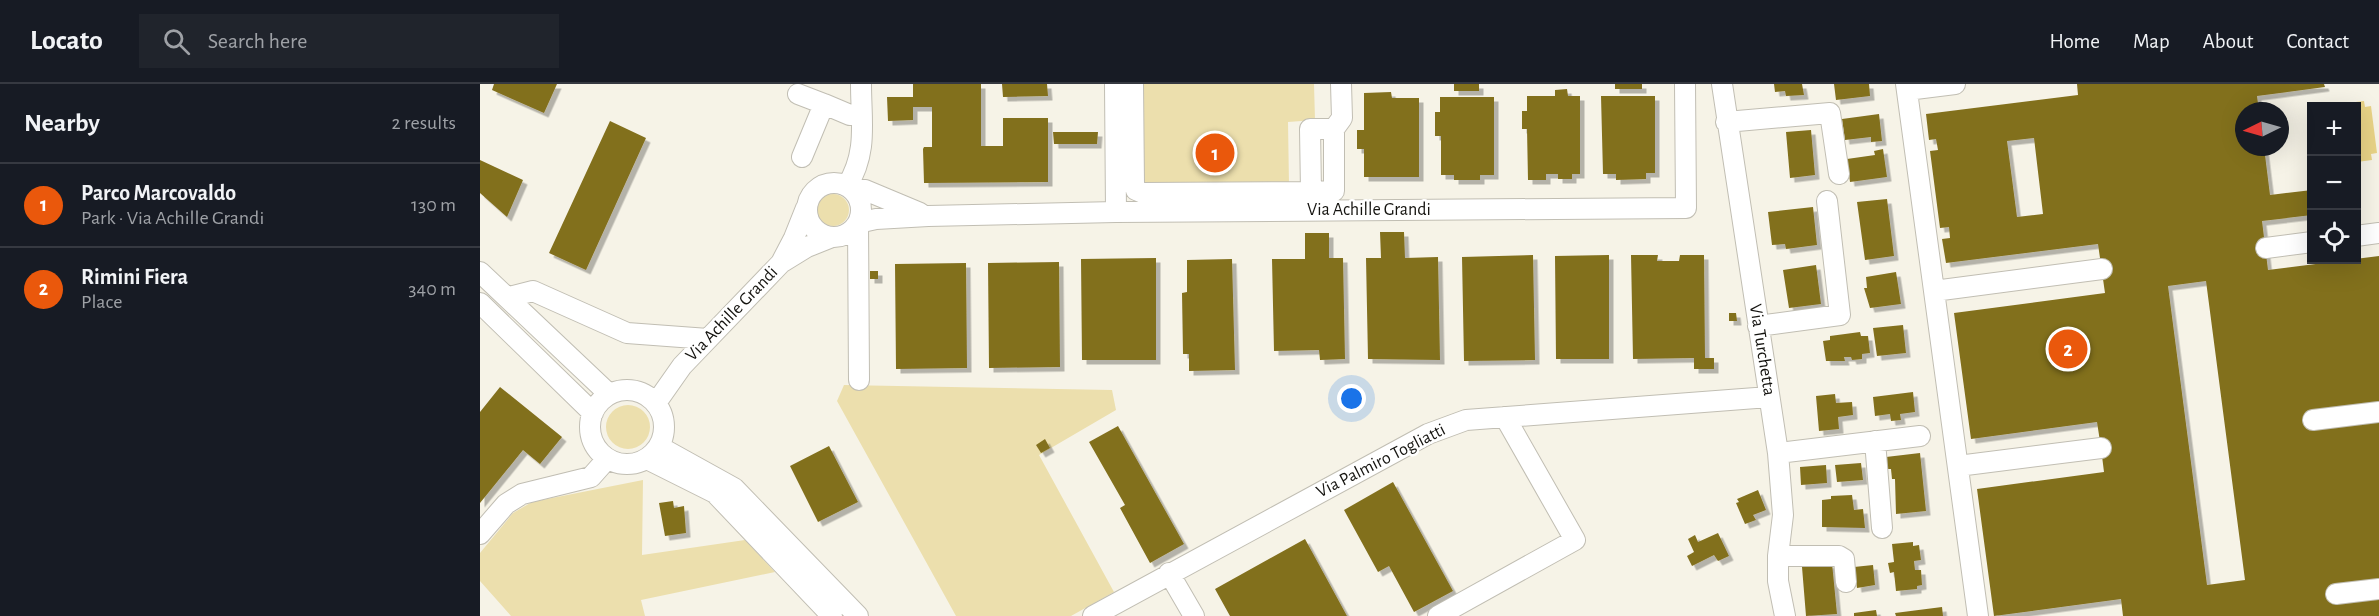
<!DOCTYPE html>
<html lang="en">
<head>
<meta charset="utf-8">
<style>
	body { margin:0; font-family:"Alegreya Sans",sans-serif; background:#20242c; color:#f1f3f6 }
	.controls { position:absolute; right:18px; top:18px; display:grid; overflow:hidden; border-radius:0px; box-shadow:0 6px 24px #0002 }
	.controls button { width:54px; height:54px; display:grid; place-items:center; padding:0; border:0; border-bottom:2px solid #363941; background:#171b24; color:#f1f3f6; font:30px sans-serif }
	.compass { position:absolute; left:1755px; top:18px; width:54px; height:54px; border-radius:50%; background:#171b24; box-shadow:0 6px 24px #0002; rotate:265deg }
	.you { position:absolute; left:872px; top:315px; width:21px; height:21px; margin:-15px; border:4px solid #fff; border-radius:50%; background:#1a73e8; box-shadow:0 0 0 9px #1a73e833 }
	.badge { display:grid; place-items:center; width:39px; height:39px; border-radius:50%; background:#ea580c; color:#fff; font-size:20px; font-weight:700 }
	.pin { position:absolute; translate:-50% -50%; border:3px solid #fff; box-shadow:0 2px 6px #0006 }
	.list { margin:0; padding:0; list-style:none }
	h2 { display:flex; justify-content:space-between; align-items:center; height:78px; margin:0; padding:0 24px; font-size:26px }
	h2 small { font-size:20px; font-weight:400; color:#9ea1a6 }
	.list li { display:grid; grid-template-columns:39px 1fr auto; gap:18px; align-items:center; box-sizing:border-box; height:84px; padding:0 24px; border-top:2px solid #363941 }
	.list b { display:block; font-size:22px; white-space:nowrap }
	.list p { margin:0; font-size:20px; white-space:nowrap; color:#9ea1a6 }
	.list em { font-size:20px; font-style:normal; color:#9ea1a6 }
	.icon { flex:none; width:33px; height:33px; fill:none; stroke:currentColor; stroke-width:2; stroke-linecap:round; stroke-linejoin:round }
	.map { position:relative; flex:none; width:1899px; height:532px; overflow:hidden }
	header { display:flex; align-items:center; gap:36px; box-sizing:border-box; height:84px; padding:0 30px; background:#171b24; border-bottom:2px solid #363941 }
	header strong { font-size:28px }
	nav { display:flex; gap:33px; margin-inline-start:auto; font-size:21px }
	.search { width:420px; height:54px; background:#20242c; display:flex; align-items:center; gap:15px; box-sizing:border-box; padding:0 21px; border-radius:0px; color:#9ea1a6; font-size:22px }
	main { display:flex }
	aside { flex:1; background:#171b24 }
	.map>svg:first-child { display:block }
	.green { fill:#ecdfad }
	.water { fill:#e8d386 }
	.building { fill:#826f1e; fill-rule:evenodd; filter:url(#shadow) }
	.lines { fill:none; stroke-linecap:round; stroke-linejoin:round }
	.minor-casing { stroke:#c1beb3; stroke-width:22 }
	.minor { stroke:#fff; stroke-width:20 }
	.labels { text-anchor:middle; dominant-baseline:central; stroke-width:5; stroke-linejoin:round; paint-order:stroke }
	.street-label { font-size:18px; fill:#14130f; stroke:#fff }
</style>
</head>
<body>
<header>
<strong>Locato</strong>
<div class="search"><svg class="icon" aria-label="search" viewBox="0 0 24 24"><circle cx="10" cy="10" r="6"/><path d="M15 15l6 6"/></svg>Search here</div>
<nav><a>Home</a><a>Map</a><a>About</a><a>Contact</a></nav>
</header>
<main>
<aside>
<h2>Nearby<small>2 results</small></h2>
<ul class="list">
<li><span class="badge">1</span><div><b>Parco Marcovaldo</b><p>Park · Via Achille Grandi</p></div><em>130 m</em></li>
<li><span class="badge">2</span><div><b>Rimini Fiera</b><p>Place</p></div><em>340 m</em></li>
</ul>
</aside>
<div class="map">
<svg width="1899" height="532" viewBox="0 0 1899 532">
	<defs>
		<filter id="shadow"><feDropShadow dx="4.5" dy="4.5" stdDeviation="0" flood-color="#0004"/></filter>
	</defs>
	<rect width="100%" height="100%" fill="#f6f3e7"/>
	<path class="green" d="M661,0H834L835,36L808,38L809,101L662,102Z
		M337 126a16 16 0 1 1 32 0a16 16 0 1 1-32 0Z
		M364,301L632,306L636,326L559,371L634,508L591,532H476L357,317Z
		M126 343a22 22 0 1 1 44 0a22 22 0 1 1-44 0Z
		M163,396L162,471L265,456L295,488L161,516L165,532H31L0,497V469L33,429L52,418Z"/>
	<path class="water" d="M1884,17L1885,23L1891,22L1897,69L1891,70L1892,76L1877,78L1876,22H1842Z"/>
	<path class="building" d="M14,0H77L64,29L12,6Z
		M433,0H501V62H523V34H568V98L444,99L443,65L444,63H452V23H433V36L408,37L407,13H433Z
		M522,0H567L568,12L523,13Z
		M974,0H999V7H974Z
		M1135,0H1162V5H1135Z
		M1294,0H1322L1324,11L1306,12L1305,7L1295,8Z
		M1354,0H1389L1390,12L1356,16Z
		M1597,0H1844L1845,3L1777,12L1779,27H1764V63H1784L1790,111L1832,106V131L1782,137L1788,186L1899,172V532H1643L1641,515L1514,532L1497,405L1624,388L1621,364L1617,338L1491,355L1474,229L1625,209L1618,160L1466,179L1462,155L1470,154L1469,143L1460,144L1450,67L1458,66L1456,55L1449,56L1446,30L1598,11ZM1554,54L1563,130L1537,133L1527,57ZM1726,197L1765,496L1727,501L1688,202Z
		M1087,5L1088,12H1100V90H1092V95H1078V90H1066V96H1048L1047,45H1042V27H1047V12H1075V6Z
		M911,8L912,14H939V93H884V65H877V46H884V9Z
		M1121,12H1175V89H1166V95L1136,96V90H1123Z
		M960,13H1014V91H1000V96H974V91H961V52H955V28H960Z
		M1399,30L1402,57L1391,58V53L1365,56L1362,35Z
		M130,37L166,54L106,186L69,169Z
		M1331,46L1335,91L1310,94L1306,48Z
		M573,48H618L617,60H574Z
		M1403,65L1407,93L1370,98L1367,75L1395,71L1394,67Z
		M0,76L43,96L27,133L0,109Z
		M1407,115L1414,172L1385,176L1377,118Z
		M1333,123L1337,161L1306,165L1305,160L1292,161L1288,128Z
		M900,148H924L925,174L958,173L960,276L888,275L886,174H901Z
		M825,149H849V174H863L865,275L840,276L839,266L794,267L792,175H825Z
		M1053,171L1055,276L984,277L982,173Z
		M1129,171V275H1076L1075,172Z
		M1151,171H1178L1177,177H1199L1200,171H1224L1225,274H1234V285H1214V274L1153,275Z
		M676,174V276H602L601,175Z
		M752,175L755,286L709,287V270H703L702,209L707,208V176Z
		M579,178L580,283L509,284L508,179Z
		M486,179L487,284L416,285L415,180Z
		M1336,181L1341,220L1309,224L1303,186Z
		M390,187H398V195H390Z
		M1416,188L1421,220L1390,224L1384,204H1387L1386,193Z
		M1249,229H1256L1257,237H1249Z
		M1423,241L1426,269L1397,272L1393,244Z
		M1380,248L1381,252H1388L1390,269L1382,270V275L1372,276L1371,273H1364L1365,277H1346L1343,257L1350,256V252Z
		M20,303L82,353L60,380L43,366L0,419V328Z
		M1433,308L1435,328L1420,330L1421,336L1411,337L1410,330L1395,332L1393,313Z
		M1355,310L1356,319L1372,318L1373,331L1358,333L1359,345L1339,347L1336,312Z
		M638,342L704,460L670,479L640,424L645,421L609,358Z
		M565,355L570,364L561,369L556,361Z
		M349,362L378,418L338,438L310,382Z
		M1440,369L1446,427L1416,430L1415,395H1412L1411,385H1408L1406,373Z
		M1381,379L1383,396L1357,398L1355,381Z
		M1346,381L1347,399L1321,401L1320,383Z
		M913,398L973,507L934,528L909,482L898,488L864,426Z
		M1278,406L1286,426L1273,431L1276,436L1265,440L1256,419L1259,418L1257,415Z
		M1372,411L1374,426L1383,425L1385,444L1342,443V416L1351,415V412Z
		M193,417L194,424L204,422L206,449L185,452L179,419Z
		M1238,449L1249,472L1238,477L1234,471L1212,482L1207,472L1214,468L1208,455L1215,451L1218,458Z
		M825,455L867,532H750L735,505Z
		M1433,458V462L1439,461L1441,476L1434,477L1435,486H1441L1442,501L1437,502V505L1416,507L1414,488L1410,489L1408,479L1414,478L1412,460Z
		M1352,479L1357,530L1326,532L1322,483Z
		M1393,481L1395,501L1377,504L1374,483Z
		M1462,523L1463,532H1416L1415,529Z
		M1396,526L1397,532H1374V529Z"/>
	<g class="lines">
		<g class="minor-casing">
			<path id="minor" d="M635,0L636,128
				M653,0L654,100L656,106L663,109L831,108L854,107V45H830L831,108
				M1242,0L1298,369L1303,431L1298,472V497L1305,532
				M1426,0L1498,532
				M1427,6L1475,0
				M318,10L344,20
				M1246,38L1350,29L1359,90
				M854,45L862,34L861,0
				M322,73L344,20L370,31H381
				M327 126a27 27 0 1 1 54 0a27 27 0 1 1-54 0Z
				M367,102C388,68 381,38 381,0
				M372,105L385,106L440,129
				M1876,152L1899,149
				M1786,164L1832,158
				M301,179L327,163L352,153
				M0,188L129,310
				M1454,207L1622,185
				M29,213L53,207L147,249L228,255
				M0,219L113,329
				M1278,242L1360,231L1347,117
				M379,296L378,139L396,135L448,132L636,128L1206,124L1205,0
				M110 343a37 37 0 1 1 74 0a37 37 0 1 1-74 0Z
				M176,319L202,282L301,179L314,154L326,124
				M1833,336L1899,328
				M1395,357L1402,444
				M180,363L254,404L378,532
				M1298,369L1440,352
				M167,375L235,409L352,532
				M1478,382L1621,364
				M0,450L26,420L42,410L111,393L127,375
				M1298,472H1359L1364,475L1366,498
				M689,489L714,532
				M1856,510L1899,505
				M613,532L948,350L986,336L1289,313
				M958,532L1095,456L1025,333"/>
		</g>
		<use href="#minor" class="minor"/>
	</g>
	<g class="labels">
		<g class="street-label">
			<text x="889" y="126">Via Achille Grandi</text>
			<text transform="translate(252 230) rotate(-46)">Via Achille Grandi</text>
			<text transform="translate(1282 266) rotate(81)">Via Turchetta</text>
			<text transform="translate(901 377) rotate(-27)">Via Palmiro Togliatti</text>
		</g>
	</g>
</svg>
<div class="controls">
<button>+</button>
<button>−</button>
<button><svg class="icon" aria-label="locate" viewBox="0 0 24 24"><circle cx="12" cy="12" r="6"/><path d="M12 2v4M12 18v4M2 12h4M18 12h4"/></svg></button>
</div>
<svg class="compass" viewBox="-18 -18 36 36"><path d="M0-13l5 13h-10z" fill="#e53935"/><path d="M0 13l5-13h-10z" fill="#9ea1a6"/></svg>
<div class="you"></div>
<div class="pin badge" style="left:735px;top:69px">1</div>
<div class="pin badge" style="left:1588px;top:265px">2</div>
</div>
</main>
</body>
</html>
